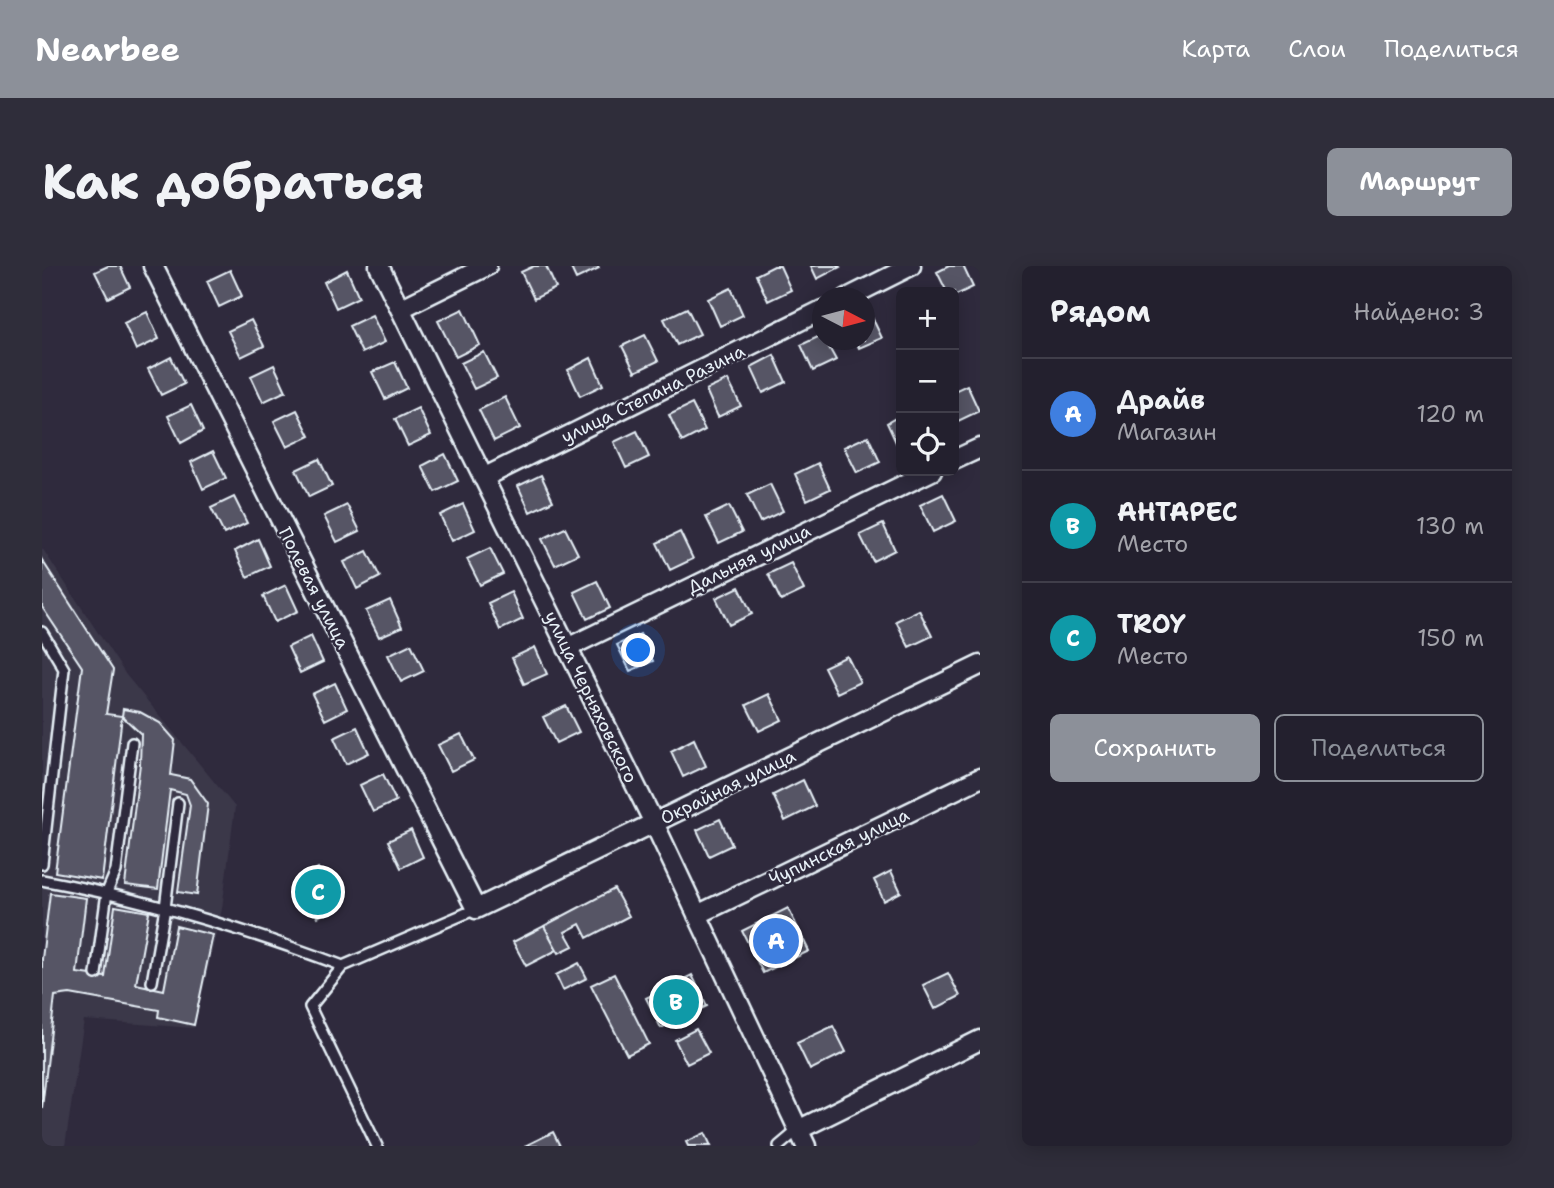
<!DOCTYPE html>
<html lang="ru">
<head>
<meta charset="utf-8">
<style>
	body { margin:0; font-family:"Shantell Sans",sans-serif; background:#2f2d3a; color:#f1f3f6 }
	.controls { position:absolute; right:21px; top:21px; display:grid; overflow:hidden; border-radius:10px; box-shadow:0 4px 18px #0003 }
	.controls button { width:63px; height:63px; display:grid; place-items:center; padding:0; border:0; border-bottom:2px solid #403e4a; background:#23202e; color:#f1f3f6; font:35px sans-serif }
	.compass { position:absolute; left:770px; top:21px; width:63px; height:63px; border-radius:50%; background:#23202e; box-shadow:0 4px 18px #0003; rotate:96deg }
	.you { position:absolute; left:597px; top:385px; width:24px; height:24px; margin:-18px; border:5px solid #fff; border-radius:50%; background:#1a73e8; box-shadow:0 0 0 10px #1a73e833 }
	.badge { display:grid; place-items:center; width:46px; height:46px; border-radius:50%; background:#8c9099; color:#fff; font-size:23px; font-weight:700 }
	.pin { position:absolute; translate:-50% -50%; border:4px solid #fff; box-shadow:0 2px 7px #0006 }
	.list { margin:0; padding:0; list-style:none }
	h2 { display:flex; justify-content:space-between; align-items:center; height:91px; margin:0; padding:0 28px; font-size:30px }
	h2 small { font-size:23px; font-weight:400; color:#a3a3aa }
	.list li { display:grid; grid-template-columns:46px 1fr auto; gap:21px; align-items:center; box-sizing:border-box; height:112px; padding:0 28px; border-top:2px solid #403e4a }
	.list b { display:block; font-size:26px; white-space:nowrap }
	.list p { margin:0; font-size:23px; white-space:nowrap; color:#a3a3aa }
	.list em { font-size:23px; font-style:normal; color:#a3a3aa }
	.actions { display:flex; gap:14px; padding:21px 28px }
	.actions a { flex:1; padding:16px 0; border:2px solid #8c9099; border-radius:10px; text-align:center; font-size:24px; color:#8c9099 }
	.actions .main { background:#8c9099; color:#fff }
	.icon { flex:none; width:38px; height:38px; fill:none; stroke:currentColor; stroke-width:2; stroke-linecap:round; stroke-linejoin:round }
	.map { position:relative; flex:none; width:938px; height:880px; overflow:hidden; border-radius:10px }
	header { display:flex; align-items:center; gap:42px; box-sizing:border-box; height:98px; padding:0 35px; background:#8c9099; color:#fff }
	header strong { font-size:33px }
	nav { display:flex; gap:38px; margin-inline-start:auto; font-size:24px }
	.intro { display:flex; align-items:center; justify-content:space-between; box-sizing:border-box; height:168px; padding:0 42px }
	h1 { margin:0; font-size:49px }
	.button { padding:18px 32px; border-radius:10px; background:#8c9099; color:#fff; font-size:24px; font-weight:700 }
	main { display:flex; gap:42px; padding:0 42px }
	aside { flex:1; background:#23202e; border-radius:10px; box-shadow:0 4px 18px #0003 }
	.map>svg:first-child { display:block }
	.built { fill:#3b3749 }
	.building { fill:#575565; stroke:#e8f1f8; stroke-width:2 }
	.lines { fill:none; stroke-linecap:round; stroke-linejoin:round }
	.lane-casing { stroke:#e8f1f8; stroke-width:14 }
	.street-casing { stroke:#e8f1f8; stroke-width:23 }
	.lane { stroke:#2f2a3d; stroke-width:9 }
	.street { stroke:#2f2a3d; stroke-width:18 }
	.labels { text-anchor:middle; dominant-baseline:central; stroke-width:5; stroke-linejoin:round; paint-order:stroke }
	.street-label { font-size:18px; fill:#e8f1f8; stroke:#2f2a3d }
</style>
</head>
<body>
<header>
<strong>Nearbee</strong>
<nav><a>Карта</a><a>Слои</a><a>Поделиться</a></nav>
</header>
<div class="intro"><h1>Как добраться</h1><a class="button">Маршрут</a></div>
<main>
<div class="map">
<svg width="938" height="880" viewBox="0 0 938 880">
	<rect width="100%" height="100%" fill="#2f2a3d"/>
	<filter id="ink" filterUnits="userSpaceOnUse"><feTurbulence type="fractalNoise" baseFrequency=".0143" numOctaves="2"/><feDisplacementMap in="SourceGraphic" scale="14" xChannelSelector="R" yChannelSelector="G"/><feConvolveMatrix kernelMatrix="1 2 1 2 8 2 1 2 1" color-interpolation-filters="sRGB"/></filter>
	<g filter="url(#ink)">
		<path class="built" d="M0,282L84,409L193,541L180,643L152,762L42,754L23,880H0Z"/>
		<path class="building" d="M66,0H78L88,21L66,32L53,6Z
			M492,0H504L514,22L492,33L479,6Z
			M528,0H556L557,2L534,13Z
			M732,0H738L749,24L726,35L714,9Z
			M769,0H797L798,1L775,13Z
			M907,0H921L931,21L912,30V26H905L895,6Z
			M188,4L200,30L177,41L165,15Z
			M305,4L317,31L294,42L282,16Z
			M689,22L701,49L678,60L666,33Z
			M645,42L658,68L635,79L622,53Z
			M421,43L438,79L414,91L396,55Z
			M827,45L840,72L817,82L813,74H822V48Z
			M105,46L117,73L94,84L82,57Z
			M330,49L343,76L320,87L307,60Z
			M209,54L222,80L199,91L186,65Z
			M603,69L616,95L593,106L580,80Z
			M780,69L794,94L771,105L759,79Z
			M442,86L455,112L432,123L419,97Z
			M732,89L744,116L721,127L709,101Z
			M129,91L142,118L119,129L106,103Z
			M549,92L561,119L538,130L526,104Z
			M353,96L365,122L343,133L330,106Z
			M232,99L244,125L221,136L209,110Z
			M686,114L699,140L676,151L664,124Z
			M925,119L937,145L914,156L912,125Z
			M463,131L478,162L452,175L437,144Z
			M650,138L663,164L640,176L627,149Z
			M149,139L161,165L139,177L126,150Z
			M376,142L389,169L366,180L353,153Z
			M255,144L268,170L245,181L232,155Z
			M859,149V182L857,183L845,157Z
			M595,165L607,191L584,202L572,176Z
			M826,170L838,196L815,207L802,181Z
			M171,185L184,212L161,223L149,196Z
			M403,188L416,215L393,226L380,200Z
			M277,193L290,220L267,231L254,204Z
			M776,197L788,223L765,234L753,208Z
			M499,209L511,235L488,246L476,220Z
			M728,218L741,245L718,256L705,229Z
			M901,228L914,255L891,266L878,239Z
			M192,231L205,257L182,268L169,242Z
			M421,238L433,264L410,275L398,249Z
			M305,239L318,265L295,276L282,250Z
			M687,240L700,266L677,277L664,251Z
			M841,258L853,284L831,295L818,269Z
			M523,262L536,288L513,299L500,273Z
			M638,266L651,293L628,304L615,277Z
			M216,273L228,300L205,311L193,285Z
			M448,282L461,308L438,319L425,293Z
			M325,285L338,311L315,323L302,296Z
			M0,294L71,404L64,448L80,450L60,614L13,606L40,401L0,341Z
			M749,297L762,324L739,335L726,308Z
			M555,315L568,342L545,353L532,326Z
			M244,319L256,345L233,356L221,330Z
			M697,321L710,348L687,359L674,332Z
			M469,326L481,353L458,364L446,337Z
			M348,334L360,361L337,371L324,345Z
			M877,344L890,370L867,381L854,355Z
			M598,368L611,395L588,405L575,379Z
			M269,370L281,396L258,407L246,381Z
			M369,378L382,405L359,416L346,389Z
			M493,381L505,408L482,418L470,392Z
			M805,390L818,416L795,427L782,401Z
			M293,417L305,443L283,454L270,428Z
			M727,428L740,454L717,465L704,439Z
			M524,440L537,466L514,477L501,451Z
			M81,443L98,446L118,457L133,474L129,509L148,513L166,538L155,629L136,626L148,539L144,528L128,524L116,623L83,619L98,498L99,468L80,450Z
			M315,461L327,487L304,498L292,472Z
			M419,468L432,494L409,505L396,479Z
			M652,473L664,500L641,511L629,485Z
			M341,508L354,535L331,546L318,519Z
			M761,514L773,540L743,555L731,529Z
			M678,553L690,579L667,590L655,564Z
			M369,564L381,591L359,602L346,575Z
			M276,602L296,640L276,651L256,612Z
			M849,605L859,626L842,635L832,614Z
			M572,623L587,650L545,672L538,658L523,666L531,680L517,687L502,660Z
			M8,627L44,632L35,707L63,711L73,640L107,646L94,718L122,724L134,660L171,669L152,759L116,751L117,744L28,728L13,730L0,842V693Z
			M746,642L767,685L721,707L700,665Z
			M502,660L515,684L484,700L471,676Z
			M537,697L545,712L521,724L514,709Z
			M906,707L918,730L893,743L881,719Z
			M572,708L607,778L585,789L549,719Z
			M650,709L665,740L619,762L604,732Z
			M791,760L804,786L768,804L755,777Z
			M654,763L667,787L645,798L633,774Z
			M511,866L518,880H483Z
			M663,867L669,880H646L644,876Z"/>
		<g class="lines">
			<g class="lane-casing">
				<path id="lane" d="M0,366L22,403L0,598
					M0,614C103,633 203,663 301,700L434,643
					M301,700L268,741L335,880
					M54,708L65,626L74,605L90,477
					M110,716L123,642L136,537
					M737,880L756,864"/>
			</g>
			<g class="street-casing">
				<path id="street" d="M111,0L434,643L938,399
					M337,0L612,557L764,880
					M805,32L869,0
					M358,43L445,0
					M912,194L938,182
					M441,212L780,44
					M525,382L890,205
					M655,649L938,512
					M756,864L938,774"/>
			</g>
			<use href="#lane" class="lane"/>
			<use href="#street" class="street"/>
		</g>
	</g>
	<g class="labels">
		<g class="street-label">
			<text transform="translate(611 128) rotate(-26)">улица Степана Разина</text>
			<text transform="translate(707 293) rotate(-26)">Дальняя улица</text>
			<text transform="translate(272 322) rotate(63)">Полевая улица</text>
			<text transform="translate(549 431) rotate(64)">улица Черняховского</text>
			<text transform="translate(686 521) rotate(-26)">Окрайная улица</text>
			<text transform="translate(797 581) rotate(-26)">Чупинская улица</text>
		</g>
	</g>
</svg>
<div class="controls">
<button>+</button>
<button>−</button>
<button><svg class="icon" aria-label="locate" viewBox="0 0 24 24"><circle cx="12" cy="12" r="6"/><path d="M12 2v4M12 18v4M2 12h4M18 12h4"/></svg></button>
</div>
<svg class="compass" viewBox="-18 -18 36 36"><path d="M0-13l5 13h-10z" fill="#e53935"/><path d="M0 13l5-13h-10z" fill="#a3a3aa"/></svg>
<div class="you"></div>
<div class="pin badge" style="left:734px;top:675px;background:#3f7fe0">A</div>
<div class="pin badge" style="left:634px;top:736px;background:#0f9aa8">B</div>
<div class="pin badge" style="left:276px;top:626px;background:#0f9aa8">C</div>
</div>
<aside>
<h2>Рядом<small>Найдено: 3</small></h2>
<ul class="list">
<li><span class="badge" style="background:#3f7fe0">A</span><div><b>Драйв</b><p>Магазин</p></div><em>120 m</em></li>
<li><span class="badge" style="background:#0f9aa8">B</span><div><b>АНТАРЕС</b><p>Место</p></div><em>130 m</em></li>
<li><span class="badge" style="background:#0f9aa8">C</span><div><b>TROY</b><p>Место</p></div><em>150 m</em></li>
</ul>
<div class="actions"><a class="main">Сохранить</a><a>Поделиться</a></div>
</aside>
</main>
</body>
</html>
